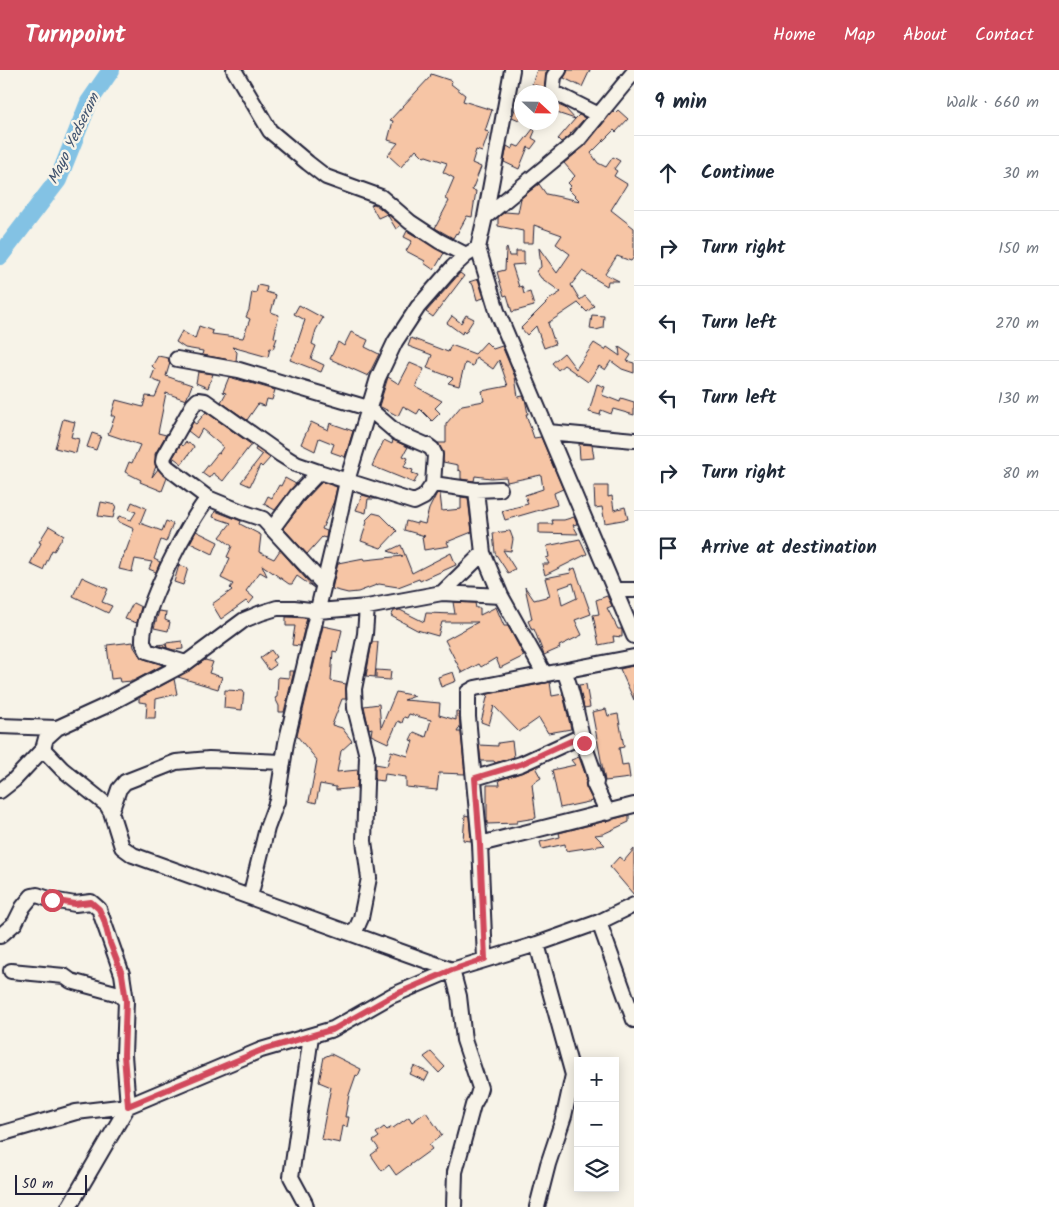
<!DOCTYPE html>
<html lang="en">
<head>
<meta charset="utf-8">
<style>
	body { margin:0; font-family:Kalam,sans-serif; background:#f6f6f7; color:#1f2937 }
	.controls { position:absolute; right:15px; bottom:15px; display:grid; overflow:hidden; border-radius:0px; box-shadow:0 2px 12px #0003 }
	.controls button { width:45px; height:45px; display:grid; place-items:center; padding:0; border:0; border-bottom:1px solid #e0e1e3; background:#fff; color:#1f2937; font:25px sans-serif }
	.compass { position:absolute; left:514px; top:15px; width:45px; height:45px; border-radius:50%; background:#fff; box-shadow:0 2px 12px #0003; rotate:112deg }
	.scale { position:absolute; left:15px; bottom:12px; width:72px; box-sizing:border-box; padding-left:5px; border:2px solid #22223b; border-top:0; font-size:14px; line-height:18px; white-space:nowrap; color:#22223b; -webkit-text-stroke:4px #f7f3e8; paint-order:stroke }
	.stop { position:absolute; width:15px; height:15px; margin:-11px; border:4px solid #d1495b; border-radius:50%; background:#fff }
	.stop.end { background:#d1495b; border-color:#fff; box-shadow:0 1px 5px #0008 }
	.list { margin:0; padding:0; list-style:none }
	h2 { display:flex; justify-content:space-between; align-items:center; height:65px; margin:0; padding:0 20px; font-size:21px }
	h2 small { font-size:16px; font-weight:400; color:#747a83 }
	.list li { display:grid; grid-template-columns:32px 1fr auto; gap:15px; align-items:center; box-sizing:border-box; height:75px; padding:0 20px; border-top:1px solid #e0e1e3 }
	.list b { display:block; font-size:19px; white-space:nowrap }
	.list em { font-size:16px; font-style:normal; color:#747a83 }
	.icon { flex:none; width:28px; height:28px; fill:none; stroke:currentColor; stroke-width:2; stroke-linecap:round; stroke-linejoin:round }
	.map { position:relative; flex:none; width:634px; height:1137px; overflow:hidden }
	header { display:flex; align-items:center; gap:30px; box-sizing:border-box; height:70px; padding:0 25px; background:#d1495b; color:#fff }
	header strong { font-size:24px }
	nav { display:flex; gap:28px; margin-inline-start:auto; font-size:18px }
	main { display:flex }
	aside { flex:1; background:#fff }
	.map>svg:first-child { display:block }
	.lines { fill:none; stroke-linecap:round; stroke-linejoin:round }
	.river { stroke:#83c2e4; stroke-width:18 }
	.building { fill:#f6c5a5; stroke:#22223b; fill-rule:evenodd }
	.minor-casing { stroke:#22223b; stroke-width:18 }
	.minor { stroke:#f7f3e8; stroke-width:14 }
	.route { stroke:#d1495b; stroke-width:6 }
	.labels { text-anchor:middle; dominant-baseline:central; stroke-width:5; stroke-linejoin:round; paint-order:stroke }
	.water-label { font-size:15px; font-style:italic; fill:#3f526e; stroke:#f7f3e8 }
</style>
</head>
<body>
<header>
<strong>Turnpoint</strong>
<nav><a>Home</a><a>Map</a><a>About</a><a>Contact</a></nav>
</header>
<main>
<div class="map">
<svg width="634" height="1137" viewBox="0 0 634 1137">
	<rect width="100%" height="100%" fill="#f7f3e8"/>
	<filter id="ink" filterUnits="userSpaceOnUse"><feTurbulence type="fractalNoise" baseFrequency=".02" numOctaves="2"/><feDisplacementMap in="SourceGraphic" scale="10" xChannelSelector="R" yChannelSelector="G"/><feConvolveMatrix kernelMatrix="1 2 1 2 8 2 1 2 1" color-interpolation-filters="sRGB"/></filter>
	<g filter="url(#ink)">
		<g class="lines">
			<path class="river" d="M0,186L58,110L89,32L111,0"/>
		</g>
		<path class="building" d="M537,0H548L544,18L532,14Z
			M568,0H590L582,17L564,8Z
			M431,4L452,11L451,14L465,25L463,31L492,40L485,61L489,62L482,82L476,80L472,93L481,97L472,120L476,121L472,147L467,146L457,164L456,163L453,168L435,158L449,131L445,129L454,108L443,102L447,93L426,86L424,87L416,79L401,97L388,85L398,73L388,70L393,51L390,50L430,7Z
			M522,21V44L519,50L512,47Z
			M552,34L558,35L565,38L575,49L579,45L585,48L570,64L571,65L561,72L558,69L575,49L554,42L555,37L552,36Z
			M618,40L628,49L616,62L614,60L591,83L598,93L606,97L613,87L620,91L614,99L617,101L614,106L627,114L611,140L634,158V187L631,191L617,186L605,204L619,211H608L607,216L582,201L571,215L580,230L585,226L594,236L587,242L578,233L548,253L555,274L544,278L536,256L527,265L521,258L550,229L561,222L541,208L536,201L541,197L539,178L557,203L570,184L556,174L562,165L534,155L533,173H523V161L498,156V147L505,142L518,143L521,128L539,114L546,124L580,131L568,119L571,116L568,113L575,106L564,93L585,76L613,41L615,43Z
			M533,59L535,61L532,68L537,71L531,79L528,77L519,99L504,92L507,76L512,79L514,75L519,77Z
			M374,134L376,135L401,155L396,159L387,144L378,148L371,135Z
			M407,161L444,183L434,200L424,193L425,191L406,181L412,171L404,167Z
			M507,178L509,186H516V181H524V194L512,195L519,217L522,216L524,224L530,222L534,236L512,242L507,225L504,226L497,202L505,200L506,179Z
			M460,203L464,206L433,247L426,242Z
			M478,209L484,228L477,230L473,215L469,212Z
			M258,215L267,217L266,222L276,225L271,242L279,245L274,267L277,268L273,279L270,278L268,287L232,277L237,282L236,291L202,285L203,281L185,278L176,272L182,261L195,269L199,256L213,261L212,264L243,268L250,249L246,247L249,240L252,222L256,223Z
			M299,235L323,248L316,260L312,274L316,276L311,289L324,295L321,302L290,290L295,280L305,250L294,244Z
			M466,245L474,249L465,263L463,261L462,264L447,253L452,246L461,253Z
			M592,245L604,246L603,258L596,260L590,259Z
			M351,262L368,270L365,277L379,284L368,306L330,289L338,272L344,276Z
			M411,268L448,282L451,275L475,284L486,272L493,279L502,276L515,307L518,327L523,326L525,329L528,344H526L534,368L541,367L563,419L554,423L557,435L505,450L502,441L528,434L525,425L543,419L541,405L507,412L506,407L491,408L475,406L474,411L461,409V401L458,400V395L443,392V382L438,373H446V354L462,335L484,331L482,321L508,316L499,290L493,299L476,287L473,296L465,293L459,316L448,313L453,308L427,298L432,285L408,276Z
			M594,273L605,280L607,277L620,286L619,277L631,285L627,291L634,293V303L622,299L611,291L605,300L599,296L588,312L564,295L558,300L552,293L564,283L576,299Z
			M158,286L168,288L170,293L166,306L192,315L186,330L166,323L158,363L166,365L155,384L156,396L152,407L158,399L167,408L162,421L140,412L141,410L125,402L129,392L132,393L140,375L108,364L115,346H111L116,330L143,337L146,326L155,327L161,313L151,309L155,299L152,296Z
			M410,293L424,299L416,317L442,331L435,338L440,343L432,351L420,339L417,344L403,336L398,346L379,336L388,307L399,314Z
			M198,302L213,304L208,318L196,313Z
			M229,307L275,320L272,330L267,329L265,336L258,334L247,350L221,332L226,323L223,322Z
			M597,314L605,317L602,325L620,332L621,328L634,332V345L613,339L611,344L601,340L600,345L589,342Z
			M206,342L252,375L249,377L223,411L213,403L209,408L202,403L218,383L220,384L219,383L223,377L202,359L197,368L188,361L193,352L196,354Z
			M63,349L75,352L71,367L79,369L76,383L55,378Z
			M311,352L328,360L330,353L353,361L345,387L331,382L334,374L319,368L315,381L301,374Z
			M92,363L101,366L96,380L87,377Z
			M384,370L392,374L393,370L408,377L403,386L408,388L404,397L413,400L412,403L418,405L414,413L372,396Z
			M185,372L193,375L194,377L182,394L174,388L173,391L172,389L181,374L183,376Z
			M579,374L592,375L594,388L580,389Z
			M256,378L270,388L262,397L260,395L250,416L241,412L262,385L255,380Z
			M285,408L296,414L275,440L264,434L268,426L272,428L279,415L281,416Z
			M322,412L337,417L334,431L322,459L327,461L326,468L322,467L307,484L283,458L304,431Z
			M594,416H608V427L612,426L614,440L625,437L628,449L605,453L602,437L595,438Z
			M437,423L440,424L442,441L461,439V427L468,428L472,462L447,472L449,476L424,480L422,467L425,466L404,460L406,451L417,454V452L425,454L429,439Z
			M362,425L377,429H368L366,443L356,440Z
			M101,432L116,435L113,448L98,446Z
			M132,432L146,438L140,453L162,461L166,451L173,454L166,472L161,470L154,489L160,492L156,502L149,499L152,492L135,489L132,502L119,499L122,488H123L125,481H126L134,459L117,451L119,446L131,450L136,442L129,439Z
			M215,441L241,451L240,454L261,465L259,482L274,489L280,480L314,518L297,506L292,514H289L262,495L267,506L260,502L246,521L254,528L249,534L246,531L221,549L212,534L232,520L230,518L233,514L221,508L230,488L227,487L232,476L220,467L231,453L213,447Z
			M373,443L381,445L397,461L381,478L361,471L367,452L366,450Z
			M574,447L577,454L573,455L578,464L539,463V454H553L552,450H564Z
			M49,456L64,465L54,481L52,480L43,500L30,494L41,473L39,472Z
			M196,461L218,472L213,484L190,473Z
			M510,461L513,469L511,481L503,480L515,499L508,503L495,483L493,463Z
			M580,469L587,484L545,505L542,494H549L546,488L549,487L547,476Z
			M401,475L412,503L451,483L456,495L420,511L419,509L398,517L379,514L358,522L348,523L332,519L338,493L364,488L365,490L403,486L388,481Z
			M179,495L188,498L183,515L174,512Z
			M575,498L591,544L575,550L582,565L559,576L560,578L544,585L534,559L532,560L528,551L532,549L525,517L534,530L550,526L545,508L571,503L570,500ZM573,513L577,528L562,535L559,518Z
			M82,507L108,519L102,532L112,536L108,543L73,526Z
			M607,526L612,536L607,538L618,559H622V567L613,566L614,572L599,575L593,545L599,544L596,530Z
			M453,532L475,533L476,538H480V545L496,537L504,556H508L524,586L500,598L496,588L481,597L479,594L462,603L445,570L478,552H442L438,566L417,560L391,546L394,541L400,540L424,552L426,543L455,544Z
			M133,533L141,537L137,553L125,549Z
			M159,541L166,542L165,550L170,552L168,561L154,558Z
			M286,547L307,548L300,576L292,575L295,556H286Z
			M323,556L342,560L337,582L333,581L331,611L346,614V629H342L332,655L342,658L352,671L341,681L337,702L358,700L357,718L336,720V717L320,714L316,733L309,731L317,690L297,666Z
			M182,571L183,579L174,580L157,575L165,574L167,578L166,573Z
			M133,572L134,577L141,588L163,595L133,611L120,612L119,608L111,609L107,575Z
			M372,572H378L375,607L366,606Z
			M271,580L276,587L272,590L276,595L269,600L260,588Z
			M205,590L213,592L209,603L222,607L218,619L178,607Z
			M633,596L634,598V630L620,599Z
			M376,600L391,601L390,610L376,609Z
			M289,601H294L284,642H279V636L275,628L277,627L278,607L289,608Z
			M453,602L456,611L441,617L438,607Z
			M174,609L177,624L156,629L155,648H146L147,633L139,632V628Z
			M550,612L552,626L563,624L571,659L548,663L539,648L519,662L494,636L489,655L481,652L488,624Z
			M586,614L590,637L584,638L579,615Z
			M225,620L244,621L242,640L224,638Z
			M396,622L415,626L404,630L440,633L439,645L456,650V641L459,643L460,657L457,662H461L465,704L439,703L437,720L406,717V707L385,704L384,711L375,710V694L387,696L391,681L408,686L413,671L410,670L414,662L426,667L431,650L409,644L407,648L404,647L402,653L398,651L388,673L371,665L372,658L369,659L364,636L379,634L381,658Z
			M606,639L608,646L618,644L624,677L619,678L622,695L628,694L630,708L605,711L592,642Z
			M512,671L514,687L495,693L494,691H481L479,675L498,676V673Z
			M579,687L587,709L586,717L593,731L560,738L552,700L575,695L571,690Z
			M542,694L536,699L541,708L532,714L536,748L517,751V753L487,754V715H500L499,710L524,702Z
			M465,745L469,746L471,771L463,770Z
			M629,745V752L603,764L595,765L605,775L566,781L565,774L542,779L540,772L560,767L559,763Z
			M634,779V825L610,797L619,787L624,791Z
			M431,982L445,997L439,1003L424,987Z
			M331,984L361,999L358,1006L356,1005L349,1025L345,1047H349L347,1057L343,1056L340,1073L321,1069L331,1017L319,1012L324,987Z
			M414,996L429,1003L425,1011L410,1004Z
			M426,1042L442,1065L429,1075L432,1079L396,1105L389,1095L382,1101L371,1085L379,1079L373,1071L379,1067L376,1063L384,1057L387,1060L392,1057L393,1058L409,1047L412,1052Z"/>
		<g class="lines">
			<g class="minor-casing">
				<path id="minor" d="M234,0L270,61L308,93L326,107L381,127L410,152L439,171L466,185
					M512,0L485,147L478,178L497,241L634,566
					M552,25L561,26L599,45
					M552,25L554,6L559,0
					M485,147L578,70L634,2
					M177,289L239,300L368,338L396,362L428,376L432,379L435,385L433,414L424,427L414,432L319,402L296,394L280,384L205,331L198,330L193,335L164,386L163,392L167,397L208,428L242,442L263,449L324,515
					M548,362L634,370
					M433,414L476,420L500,419
					M476,420L483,483L501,526L545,605
					M272,459L297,425L319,402
					M615,520H634
					M442,523L483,483
					M186,593L147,581C146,578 143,574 143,571C142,540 188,452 208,428
					M564,601C574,624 577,649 584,674C588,687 594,699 596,712L594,714L608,743
					M0,656L57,658
					M43,679L62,699L107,735L111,742L122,777L133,785L452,900L459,926L464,970L480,1018L477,1028L473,1035L455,1102L454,1137
					M475,708L521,694L582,666
					M0,721L14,710L43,679L46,668L57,658L103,637L186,593L244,550L261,543L277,538H294L318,541L367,537L442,523L501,526
					M111,742L119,719L125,712L176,692L209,689L282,692
					M480,774L634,735
					M250,827L267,758L277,731L286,673L333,476L347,411L378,308L395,272L418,237L453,197L466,185L478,178
					M599,852L634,950
					M354,864L361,848L369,808L364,771L367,686L355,638L354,619L365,564L367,537
					M0,866L15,853L23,837L32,826L37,825L52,830L75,834L91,832L99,839L122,904L126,931L124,985L128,1036L76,1042L0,1064
					M537,874L573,1005L578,1011
					M485,889L480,774L468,647V622L475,618L634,587
					M11,901L64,906L71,911L119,924L126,931
					M69,1137L128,1036L261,980L333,959L391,926L452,900L537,874L599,852L634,835
					M306,1137L305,1133L291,1107L311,966
					M537,1137L548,1094L564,1046L573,1005"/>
			</g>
			<use href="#minor" class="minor"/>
		</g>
	</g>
	<g class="lines" filter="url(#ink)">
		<path class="route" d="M52,830L75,834L91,832L99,839L104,850L110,873L122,904L126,931L124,985L128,1036L262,980L334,959L392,926L452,900L485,889L480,774L475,708L521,694L582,666L584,673"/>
	</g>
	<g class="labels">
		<g class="water-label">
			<text transform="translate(74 69) rotate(-64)">Mayo Yedseram</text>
		</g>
	</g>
</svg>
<div class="controls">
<button>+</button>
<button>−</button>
<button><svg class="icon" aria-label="layers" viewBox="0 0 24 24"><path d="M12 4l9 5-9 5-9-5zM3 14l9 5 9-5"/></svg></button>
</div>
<svg class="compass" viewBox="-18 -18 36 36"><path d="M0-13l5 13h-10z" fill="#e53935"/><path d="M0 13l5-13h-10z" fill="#747a83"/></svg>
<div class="scale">50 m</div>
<div class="stop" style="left:52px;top:830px"></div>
<div class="stop end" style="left:584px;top:673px"></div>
</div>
<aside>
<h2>9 min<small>Walk · 660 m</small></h2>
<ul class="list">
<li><svg class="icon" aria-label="ahead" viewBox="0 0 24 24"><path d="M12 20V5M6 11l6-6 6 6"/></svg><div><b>Continue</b></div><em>30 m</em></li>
<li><svg class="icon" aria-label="right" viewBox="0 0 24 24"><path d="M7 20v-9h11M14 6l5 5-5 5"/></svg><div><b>Turn right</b></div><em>150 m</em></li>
<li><svg class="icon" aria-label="left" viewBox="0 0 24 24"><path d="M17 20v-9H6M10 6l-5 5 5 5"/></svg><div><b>Turn left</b></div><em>270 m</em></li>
<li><svg class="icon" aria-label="left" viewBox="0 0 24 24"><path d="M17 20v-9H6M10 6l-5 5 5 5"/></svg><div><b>Turn left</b></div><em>130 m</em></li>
<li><svg class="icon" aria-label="right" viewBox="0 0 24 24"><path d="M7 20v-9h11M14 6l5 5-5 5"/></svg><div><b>Turn right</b></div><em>80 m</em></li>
<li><svg class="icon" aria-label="arrive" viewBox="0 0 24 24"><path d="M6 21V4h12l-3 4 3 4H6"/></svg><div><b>Arrive at destination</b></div></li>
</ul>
</aside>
</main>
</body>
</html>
